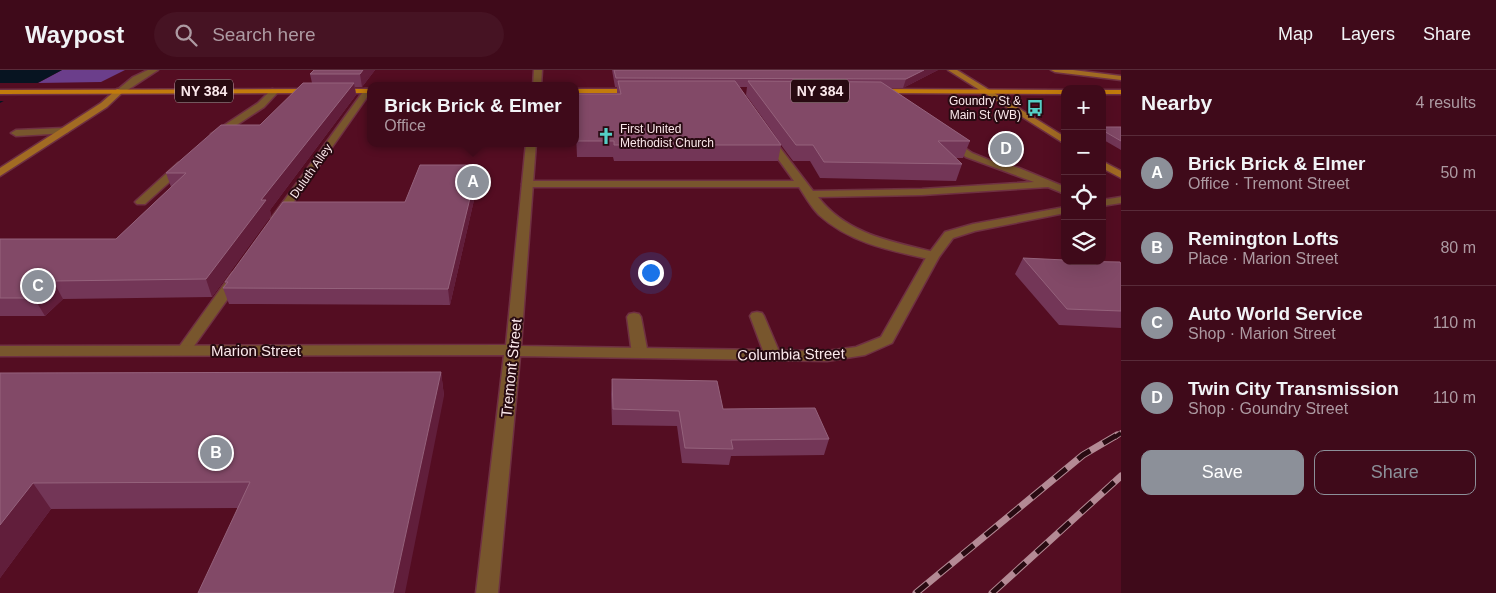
<!DOCTYPE html>
<html lang="en">
<head>
<meta charset="utf-8">
<style>
	body { margin:0; font-family:Helvetica,sans-serif; background:#461323; color:#f1f3f6 }
	.controls { position:absolute; right:15px; top:15px; display:grid; overflow:hidden; border-radius:10px; box-shadow:0 5px 20px #0002 }
	.controls button { width:45px; height:45px; display:grid; place-items:center; padding:0; border:0; border-bottom:1px solid #582b39; background:#3f0a1a; color:#f1f3f6; font:25px sans-serif }
	.you { position:absolute; left:650px; top:202px; width:18px; height:18px; margin:-12px; border:4px solid #fff; border-radius:50%; background:#1a73e8; box-shadow:0 0 0 8px #1a73e833 }
	.badge { display:grid; place-items:center; width:32px; height:32px; border-radius:50%; background:#8c9099; color:#fff; font-size:16px; font-weight:700 }
	.pin { position:absolute; translate:-50% -50%; border:2px solid #fff; box-shadow:0 1px 5px #0006 }
	.popup { position:absolute; left:367px; top:12px; width:212px; height:65px; box-sizing:border-box; display:grid; place-content:center; border-radius:10px; background:#3f0a1a; filter:drop-shadow(0 1px 4px #0005); font-size:16px; white-space:nowrap; color:#ad9aa2 }
	.popup b { font-size:19px; color:#f1f3f6 }
	.popup::after { content:''; position:absolute; left:50%; top:100%; margin-left:-10px; border:10px solid transparent; border-top-color:#3f0a1a }
	.list { margin:0; padding:0; list-style:none }
	h2 { display:flex; justify-content:space-between; align-items:center; height:65px; margin:0; padding:0 20px; font-size:21px }
	h2 small { font-size:16px; font-weight:400; color:#ad9aa2 }
	.list li { display:grid; grid-template-columns:32px 1fr auto; gap:15px; align-items:center; box-sizing:border-box; height:75px; padding:0 20px; border-top:1px solid #582b39 }
	.list b { display:block; font-size:19px; white-space:nowrap }
	.list p { margin:0; font-size:16px; white-space:nowrap; color:#ad9aa2 }
	.list em { font-size:16px; font-style:normal; color:#ad9aa2 }
	.actions { display:flex; gap:10px; padding:15px 20px }
	.actions a { flex:1; padding:11px 0; border:1px solid #8c9099; border-radius:10px; text-align:center; font-size:18px; color:#8c9099 }
	.actions .main { background:#8c9099; color:#fff }
	.icon { flex:none; width:28px; height:28px; fill:none; stroke:currentColor; stroke-width:2; stroke-linecap:round; stroke-linejoin:round }
	.map { position:relative; flex:none; width:1121px; height:523px; overflow:hidden }
	header { display:flex; align-items:center; gap:30px; box-sizing:border-box; height:70px; padding:0 25px; background:#3f0a1a; border-bottom:1px solid #582b39 }
	header strong { font-size:24px }
	nav { display:flex; gap:28px; margin-inline-start:auto; font-size:18px }
	.search { width:350px; height:45px; background:#461323; display:flex; align-items:center; gap:12px; box-sizing:border-box; padding:0 18px; border-radius:28px; color:#ad9aa2; font-size:19px }
	main { display:flex }
	aside { flex:1; background:#3f0a1a }
	.map>svg:first-child { display:block }
	.green { fill:#6b3e8b }
	.water { fill:#071421 }
	.pier { fill:#540d22 }
	.lines { fill:none; stroke-linecap:round; stroke-linejoin:round }
	.lane-casing { stroke:#6f3042; stroke-width:3 }
	.street-casing { stroke:#6f3042; stroke-width:3 }
	.secondary-casing { stroke:#6f3042; stroke-width:3 }
	.primary-casing { stroke:#6f3042; stroke-width:3 }
	.lane { fill:#78562d; fill-rule:evenodd }
	.street { fill:#78562d; fill-rule:evenodd }
	.secondary { fill:#a26b23; fill-rule:evenodd }
	.primary { fill:#c27b0c; fill-rule:evenodd }
	.rail-far1-casing { stroke:#b48a95; stroke-width:5.5 }
	.rail-casing { stroke:#b48a95; stroke-width:7 }
	.rail-far1 { stroke:#280a11; stroke-width:4; stroke-dasharray:12; stroke-linecap:butt }
	.rail { stroke:#280a11; stroke-width:5; stroke-dasharray:15; stroke-linecap:butt }
	.wall { fill:#733657; fill-rule:evenodd }
	.shaded-wall { fill:#611e3b }
	.building { fill:#824967; stroke:#95627c }
	.labels { text-anchor:middle; dominant-baseline:central; stroke-width:4; stroke-linejoin:round; paint-order:stroke }
	.far-poi-label { font-size:12px; fill:#fbe8eb; stroke:#280a11; text-anchor:end }
	.far-street-label { font-size:12px; fill:#fbe8eb; stroke:#280a11 }
	.shield { fill:#280a11; stroke:#bca5aa; stroke-width:1 }
	.shield-label { font-size:14px; font-weight:bold; fill:#fbe8eb }
	.street-label { font-size:15px; fill:#fbe8eb; stroke:#280a11 }
</style>
</head>
<body>
<header>
<strong>Waypost</strong>
<div class="search"><svg class="icon" aria-label="search" viewBox="0 0 24 24"><circle cx="10" cy="10" r="6"/><path d="M15 15l6 6"/></svg>Search here</div>
<nav><a>Map</a><a>Layers</a><a>Share</a></nav>
</header>
<main>
<div class="map">
<svg width="1121" height="523" viewBox="0 0 1121 523">
	<rect width="100%" height="100%" fill="#540d22"/>
	<path class="green" d="M62,0H125L101,12L38,13Z"/>
	<path class="water" d="M0,0H62L0,33Z"/>
	<path class="pier" d="M0,13H43L10,31H0Z"/>
	<g class="lines">
		<g class="lane-casing">
			<path id="lane" d="M272,19L279,21L264,37L217,68H211V64L258,33Z
				M365,19H370V23L281,150H273L271,148L273,146Z
				M64,58L69,61L67,63L16,66L11,63L16,60Z
				M768,65L771,66L813,121L922,119L1034,112L966,87L946,72V68L949,67L972,83L989,90L1019,98L1065,117V124L1048,117L922,125L818,127C847,165 894,172 938,183L939,186L933,190C893,181 851,174 819,145C811,137 805,126 799,117H527L522,114L527,111H794L763,68Z
				M182,92L186,93V97L145,134H137L135,132L137,130L178,93Z
				M237,202L244,206L189,283H179L176,280L179,277L232,203Z
				M757,242L762,243L764,246L781,286L779,290H767L765,286L750,246L752,243Z
				M634,243L639,244L641,247L648,284L646,287H634L632,284L627,247L629,244Z"/>
		</g>
		<g class="street-casing">
			<path id="street" d="M148,0H158L123,23L116,21L133,7Z
				M534,0H542L541,16H533Z
				M526,73H536L521,276L827,281L856,277L881,267L927,186L945,162L973,154L1065,137V143L975,161L953,168L939,187L892,273L865,285L827,291L520,286L498,523H476L504,285L0,286V276L506,275Z
				M1121,127V133L1102,136V130Z"/>
		</g>
		<g class="secondary-casing">
			<path id="secondary" d="M948,0H957L1065,67V74Z
				M1051,0H1073L1121,6V10L1055,2Z
				M117,19L124,21L107,37L0,106V98L101,33Z
				M1102,91L1121,101V108L1102,98Z"/>
		</g>
		<g class="primary-casing">
			<path id="primary" d="M316,19L317,21L313,23L0,24V20Z
				M333,19H370V23H336L332,21Z
				M576,19H636L640,21L636,23H576Z
				M873,19L1065,20V24L876,23H873Z
				M1102,20H1121V24H1102Z"/>
		</g>
		<use href="#lane" class="lane"/>
		<use href="#street" class="street"/>
		<use href="#secondary" class="secondary"/>
		<use href="#primary" class="primary"/>
		<g class="rail-far1-casing">
			<path id="rail-far1" d="M1115,367L1121,363"/>
		</g>
		<g class="rail-casing">
			<path id="rail" d="M916,523L1083,385L1117,365
				M992,523L1121,406"/>
		</g>
		<use href="#rail-far1" class="rail-far1"/>
		<use href="#rail" class="rail"/>
	</g>
	<path class="wall" d="M314,0H375L362,17H355L356,25L270,140L271,146L212,227L63,229L45,246H0V169H116L171,117L166,103L260,55L312,13L310,4Z
		M612,0H938L903,18H890L970,71L963,88H955L962,94L956,111L820,108L810,91H793L781,75L778,91H614L613,87H577L576,63V24H617V17H615ZM739,17H747L746,25L779,71Z
		M1102,57H1121V80L1102,69Z
		M479,108L450,235L229,234L223,218L226,215L225,212L405,132Z
		M1023,188L1121,194V258L1059,255L1015,204Z
		M441,302L444,326L238,438L51,439L0,508V303Z
		M612,309L723,339L829,369L824,385L731,386L729,395L682,393L677,356L612,355L611,324Z"/>
	<path class="shaded-wall" d="M363,0H375L362,17L360,4Z
		M924,0H938L903,18L906,9Z
		M354,13L356,25L270,140L271,146L212,227L206,209L261,130Z
		M478,95L479,108L450,235L448,219Z
		M53,211L63,229L45,246L34,228Z
		M441,302L444,326L405,523H393Z
		M33,413L51,439L0,508V455Z"/>
	<path class="building" d="M314,0H363L360,4H310Z
		M614,0H924L906,9L616,8Z
		M618,11H735L781,75H614V71H577L576,24H621Z
		M748,11L881,12L970,71H938L962,94L824,92L813,75H796Z
		M303,13H354L261,130H266L206,209L53,211L34,228H0V169H116L186,103H166L221,55H260Z
		M1102,57H1121V71L1102,60Z
		M420,95H478L448,219L223,218L228,212H225L283,132H405Z
		M1023,188L1065,190V191L1120,192L1121,194V241L1067,239Z
		M441,302L393,523H198L250,412L33,413L0,455V303Z
		M612,309L717,311L723,339L815,338L829,369L731,370L733,379L685,378L679,341L613,339Z"/>
	<defs>
		<g id="bus-bare" transform="scale(1.35)"><path d="M-5-6H5V4H4V6H2V4H-2V6H-4V4H-5ZM-3.5-4V0h7V-4ZM-3.5 1.2v1.5H-2V1.2ZM2 1.2v1.5H3.5V1.2Z" fill="#55cec5" stroke="#280a11" stroke-width="2.5" paint-order="stroke"/></g>
		<g id="church-bare" transform="scale(1.35)"><path d="M-1.2-6h2.4v3.5h3.3v2.4h-3.3V6h-2.4V-.1h-3.3v-2.4h3.3Z" fill="#55cec5" stroke="#280a11" stroke-width="2.5" paint-order="stroke"/></g>
	</defs>
	<g fill-rule="evenodd">
		<use href="#bus-bare" x="1035" y="38"/>
		<use href="#church-bare" x="606" y="66"/>
	</g>
	<g class="labels">
		<g class="far-poi-label">
			<text x="1021" y="31">Goundry St &amp;<tspan x="1021" dy="14">Main St (WB)</tspan></text>
			<text x="620" y="59" text-anchor="start">First United<tspan x="620" dy="14">Methodist Church</tspan></text>
		</g>
		<g class="far-street-label">
			<text transform="translate(311 101) rotate(-55)">Duluth Alley</text>
		</g>
		<g class="shield">
			<rect x="175" y="9.5" width="58" height="23" rx="4"/>
			<rect x="791" y="9.5" width="58" height="23" rx="4"/>
		</g>
		<g class="shield-label">
			<text x="204" y="21">NY 384</text>
			<text x="820" y="21">NY 384</text>
		</g>
		<g class="street-label">
			<text x="256" y="280">Marion Street</text>
			<text transform="translate(791 284) rotate(-1)">Columbia Street</text>
			<text transform="translate(511 298) rotate(-84)">Tremont Street</text>
		</g>
	</g>
</svg>
<div class="controls">
<button>+</button>
<button>−</button>
<button><svg class="icon" aria-label="locate" viewBox="0 0 24 24"><circle cx="12" cy="12" r="6"/><path d="M12 2v4M12 18v4M2 12h4M18 12h4"/></svg></button>
<button><svg class="icon" aria-label="layers" viewBox="0 0 24 24"><path d="M12 4l9 5-9 5-9-5zM3 14l9 5 9-5"/></svg></button>
</div>
<div class="you"></div>
<div class="pin badge" style="left:473px;top:112px">A</div>
<div class="popup"><b>Brick Brick &amp; Elmer</b>Office</div>
<div class="pin badge" style="left:216px;top:383px">B</div>
<div class="pin badge" style="left:38px;top:216px">C</div>
<div class="pin badge" style="left:1006px;top:79px">D</div>
</div>
<aside>
<h2>Nearby<small>4 results</small></h2>
<ul class="list">
<li><span class="badge">A</span><div><b>Brick Brick &amp; Elmer</b><p>Office · Tremont Street</p></div><em>50 m</em></li>
<li><span class="badge">B</span><div><b>Remington Lofts</b><p>Place · Marion Street</p></div><em>80 m</em></li>
<li><span class="badge">C</span><div><b>Auto World Service</b><p>Shop · Marion Street</p></div><em>110 m</em></li>
<li><span class="badge">D</span><div><b>Twin City Transmission</b><p>Shop · Goundry Street</p></div><em>110 m</em></li>
</ul>
<div class="actions"><a class="main">Save</a><a>Share</a></div>
</aside>
</main>
</body>
</html>
